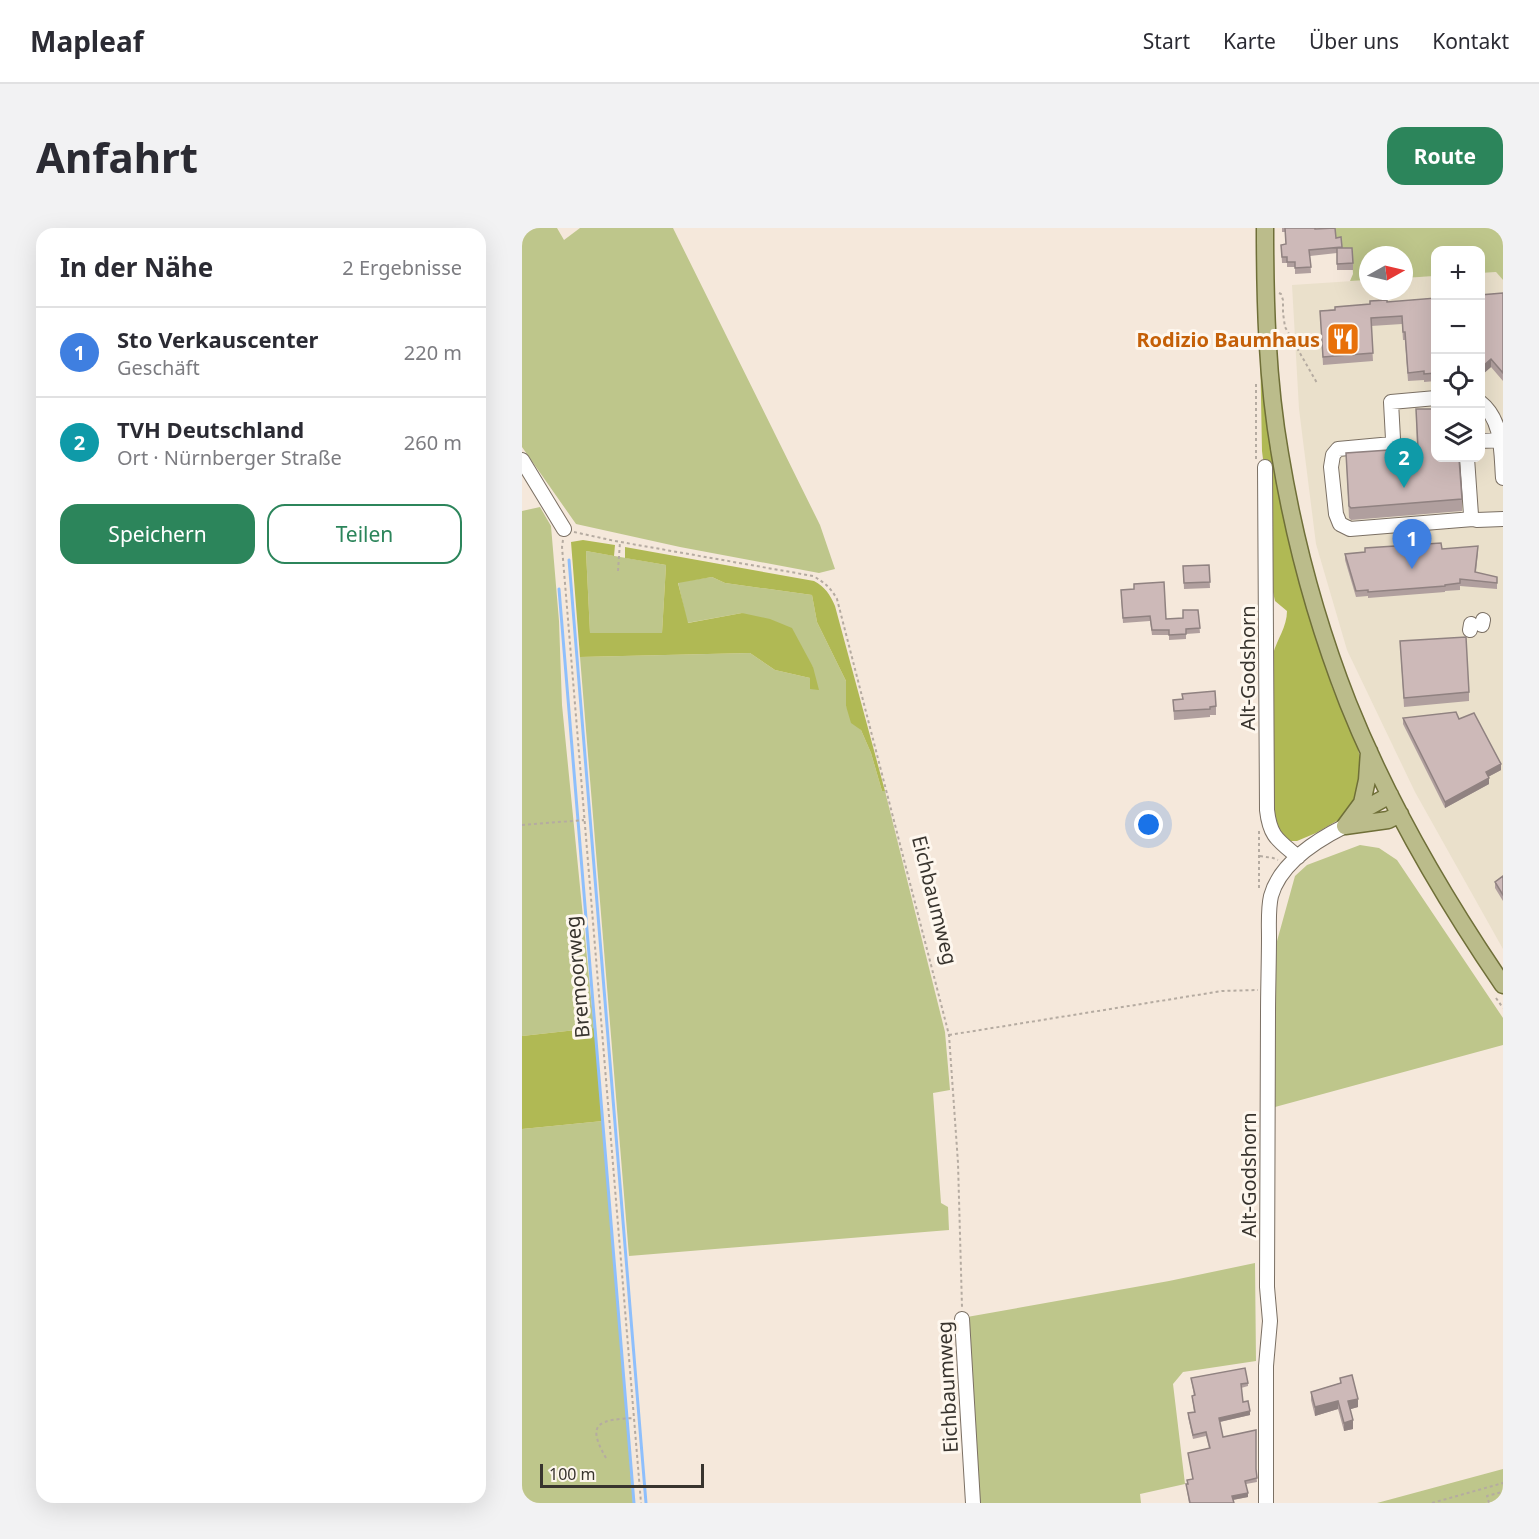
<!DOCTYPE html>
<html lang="de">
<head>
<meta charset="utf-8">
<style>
	body { margin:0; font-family:"Noto Sans",sans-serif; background:#f2f2f3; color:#2b2b33 }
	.controls { position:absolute; right:18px; top:18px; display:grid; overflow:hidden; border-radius:12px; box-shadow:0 6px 24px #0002 }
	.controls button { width:54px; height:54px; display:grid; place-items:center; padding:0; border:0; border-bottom:2px solid #e1e1e2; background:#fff; color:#2b2b33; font:30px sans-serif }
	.compass { position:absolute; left:837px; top:18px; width:54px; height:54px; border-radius:50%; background:#fff; box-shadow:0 6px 24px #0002; rotate:82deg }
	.scale { position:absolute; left:18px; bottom:15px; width:164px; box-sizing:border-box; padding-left:6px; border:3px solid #38342e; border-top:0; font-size:16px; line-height:21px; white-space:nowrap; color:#38342e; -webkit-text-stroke:4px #fef7ee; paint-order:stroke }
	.you { position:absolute; left:627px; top:597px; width:21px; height:21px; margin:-15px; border:4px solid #fff; border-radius:50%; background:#1a73e8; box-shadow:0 0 0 9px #1a73e833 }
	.badge { display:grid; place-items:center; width:39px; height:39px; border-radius:50%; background:#2c855b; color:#fff; font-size:20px; font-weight:700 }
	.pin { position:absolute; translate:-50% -50px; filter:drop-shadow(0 2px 3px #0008) }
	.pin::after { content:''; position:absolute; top:32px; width:21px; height:18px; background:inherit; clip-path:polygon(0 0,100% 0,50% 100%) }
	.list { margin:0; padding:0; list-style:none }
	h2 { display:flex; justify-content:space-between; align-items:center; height:78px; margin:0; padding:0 24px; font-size:26px }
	h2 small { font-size:20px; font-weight:400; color:#7c7c81 }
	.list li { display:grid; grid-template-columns:39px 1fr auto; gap:18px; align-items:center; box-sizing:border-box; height:90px; padding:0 24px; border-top:2px solid #e1e1e2 }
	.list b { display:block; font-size:22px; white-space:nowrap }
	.list p { margin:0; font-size:20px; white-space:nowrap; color:#7c7c81 }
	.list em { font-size:20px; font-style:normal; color:#7c7c81 }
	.actions { display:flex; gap:12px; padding:18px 24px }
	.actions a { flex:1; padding:14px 0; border:2px solid #2c855b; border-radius:18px; text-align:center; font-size:21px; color:#2c855b }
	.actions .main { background:#2c855b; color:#fff }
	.icon { flex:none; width:33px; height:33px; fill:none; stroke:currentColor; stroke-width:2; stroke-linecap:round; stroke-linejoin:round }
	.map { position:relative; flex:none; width:981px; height:1275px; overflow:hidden; border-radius:18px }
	header { display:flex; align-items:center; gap:36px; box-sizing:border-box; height:84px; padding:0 30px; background:#fff; border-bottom:2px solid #e1e1e2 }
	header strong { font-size:28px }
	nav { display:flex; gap:33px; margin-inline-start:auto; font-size:21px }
	.intro { display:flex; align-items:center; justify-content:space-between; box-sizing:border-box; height:144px; padding:0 36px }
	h1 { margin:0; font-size:42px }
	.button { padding:15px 27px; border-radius:18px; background:#2c855b; color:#fff; font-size:21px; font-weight:700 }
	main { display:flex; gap:36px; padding:0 36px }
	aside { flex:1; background:#fff; border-radius:18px; box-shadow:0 6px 24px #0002 }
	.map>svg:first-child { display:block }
	.industrial { fill:#eae0cb }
	.green { fill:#bec68b }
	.forest { fill:#b0b954 }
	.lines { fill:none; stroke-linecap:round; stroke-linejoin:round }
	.stream { stroke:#8ebffc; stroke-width:3 }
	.minor-casing { stroke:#7b7064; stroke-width:16 }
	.major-casing { stroke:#6f6f38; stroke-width:19 }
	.path { stroke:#b5aba1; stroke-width:2; stroke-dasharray:3 3; stroke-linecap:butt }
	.minor { stroke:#fff; stroke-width:14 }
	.major { stroke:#bbbc8b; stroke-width:16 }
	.wall { fill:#b09f9e }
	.shaded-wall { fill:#908281 }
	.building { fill:#cdb9b8; stroke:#908281; stroke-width:1.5 }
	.labels { text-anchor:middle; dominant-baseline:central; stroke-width:6; stroke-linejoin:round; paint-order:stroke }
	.food-label { font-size:20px; font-weight:bold; fill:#c56008; stroke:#fef7ee; text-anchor:end }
	.street-label { font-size:20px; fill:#38342e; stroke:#fef7ee }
</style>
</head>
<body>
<header>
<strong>Mapleaf</strong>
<nav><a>Start</a><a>Karte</a><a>Über uns</a><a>Kontakt</a></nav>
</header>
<div class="intro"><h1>Anfahrt</h1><a class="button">Route</a></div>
<main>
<aside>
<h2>In der Nähe<small>2 Ergebnisse</small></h2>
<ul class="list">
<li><span class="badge" style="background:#3f7fe0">1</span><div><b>Sto Verkauscenter</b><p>Geschäft</p></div><em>220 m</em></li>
<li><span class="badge" style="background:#0f9aa8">2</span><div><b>TVH Deutschland</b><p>Ort · Nürnberger Straße</p></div><em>260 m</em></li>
</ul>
<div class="actions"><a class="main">Speichern</a><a>Teilen</a></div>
</aside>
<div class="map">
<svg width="981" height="1275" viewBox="0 0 981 1275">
	<rect width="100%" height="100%" fill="#f5e8db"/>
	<path class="industrial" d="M974,44L981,52V721L893,564L825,422L794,316L777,181L770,57L846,52V63H882V50L913,48L914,230H958L959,45Z"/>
	<path class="green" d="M12,0H35L42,12L58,0H151L298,297L313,341L297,345L158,319L54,296L0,219V4Z
		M793,0H981V52L974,44L959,45L958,22H914L913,48L882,50V27H846V52L828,53L831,46L830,26L793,12Z
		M18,279L29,298L37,393L40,477L72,800L0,808V283Z
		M64,323L144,337L140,405H68Z
		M190,349L203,355L290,367L295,394L324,453V478L339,502L349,525L360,563H363L423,804L428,862L411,865L419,975L426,979L427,1002L107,1028L58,429L228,425L253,442L288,450L291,439L220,385L165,395L156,354Z
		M838,617L857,620L875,632L981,790V817L753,879L752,724L773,648L785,637Z
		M81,893L111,1275H0V901Z
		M733,1035L734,1133L661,1144L651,1156L663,1256L618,1266L619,1275H456L445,1089L647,1053Z
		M981,1241V1275H855Z"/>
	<path class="forest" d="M738,116L740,121L781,367L810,459L836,521L840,538L833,577L818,591L794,605L775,613H769L762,609L752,593L751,426C755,411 765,399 765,383L753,373L751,364L750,305L745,236L741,231L740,223Z
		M61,312L93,317L92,328L64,323L68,405H140L144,337L103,330V319L292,353C303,359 308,366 313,378L363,563H360L349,525L339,502L329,495L324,478V453L295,394L290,367L203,355L190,349L156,355L166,395L220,385L248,391L270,400L291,439L297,462L288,461V450L253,442L228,425L58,429L49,314Z
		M72,800L81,893L0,901V808Z"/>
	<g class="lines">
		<path class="stream" d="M47,332L124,1275
			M37,361L112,1275"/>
		<g class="minor-casing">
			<path id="minor" d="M914,170L869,174L871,211L870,216L816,221L811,227L809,239L814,286L818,296L828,301L951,291
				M958,174C981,192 979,223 981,250
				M958,213L981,212
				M945,230L949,287L951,291L955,292L981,291
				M0,232L42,301
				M743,239L745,582C748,609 756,612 776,629
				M960,397L961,392
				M948,402L949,396
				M440,1091L451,1275
				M744,1275V1138L748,1093L745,1059C745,968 746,877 746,786C746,760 747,735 747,709C747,696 746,681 749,668C758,635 795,612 823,598"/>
		</g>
		<g class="major-casing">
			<path id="major" d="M743,0C743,75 745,152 758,226C772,311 795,396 826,475C866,575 921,669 981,757
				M832,587L868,567
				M823,598L840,575L845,552L847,523
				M823,598L866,592L878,586"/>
		</g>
		<path class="path" d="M757,65L759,66L761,72V85L763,99L795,155
			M734,156V231
			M52,304L93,313L291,348C302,354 309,360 315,371L427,807L436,935L440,1079
			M41,312L40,319L119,1275
			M96,343L98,314
			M0,597L62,592
			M737,603V663
			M738,628L751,630L756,632
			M974,770L981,780
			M427,807L700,763L736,762
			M84,1230C63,1194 78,1192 112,1190
			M910,1275L981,1255
			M967,1275L965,1268L980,1264
			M973,1275L981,1273"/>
		<use href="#minor" class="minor"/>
		<use href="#major" class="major"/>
	</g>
	<path class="wall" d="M760,0H793L814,10L819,9L820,20L831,35V42H815V25L788,28L789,45L773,46V39H765V35H760L759,17L764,16L763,4H760Z
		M981,65V153L969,139L961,146L958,137V67Z
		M914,70V153L902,154V152L886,153L883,112H881L880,96L849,98L851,133L801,137L798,83L865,74Z
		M894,181L940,271V283L829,292L827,290L824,225L895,220Z
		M920,321L956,324L954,344L975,355V361L938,358V362L923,363V364L846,370V368L834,369L823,332V326Z
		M687,337L688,360L662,361L661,338Z
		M612,361L644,391L661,390L676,382L678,405L664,406V411L647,412V407H630L628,393L601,395L599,367Z
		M878,413L947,464V473L882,479Z
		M660,466L694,478V487H688V489L652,492L651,472L660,471Z
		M881,490L937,491L979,542L966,549L967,556L923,580L881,496Z
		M981,648V673L973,660V654Z
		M669,1150L726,1155V1158L719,1160L721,1174L728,1187L698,1194L701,1209L734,1241L735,1254L724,1256L726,1269L711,1272L712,1275H667L664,1256H665V1252L671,1251L666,1225L687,1220L684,1208L671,1211L666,1189V1185L672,1184L670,1168H672Z
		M818,1150L836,1179L828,1181L831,1201L822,1203L816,1181L793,1188L789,1172V1164L818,1155Z"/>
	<path class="shaded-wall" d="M969,131V139L961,146V138Z
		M979,536V542L964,550V544Z
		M967,550V556L923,580V574Z
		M836,1171V1179L826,1182V1173Z
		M816,1173V1181L793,1188V1179Z
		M728,1183V1187L697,1194V1190Z
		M831,1192V1201L822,1203V1195Z
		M726,1265V1269L710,1272V1268Z"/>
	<path class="building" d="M763,0H793V1L813,0L814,10L819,9L820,19L787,22L789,39L773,40V34H765V29H760L759,17L764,16Z
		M815,20H830L831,35L815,36Z
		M981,65V145L969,131L961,138L958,129V67Z
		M914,70V145L902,146V143L886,145L883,104H881L880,88L849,90L851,125L801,129L798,83L813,82V79L848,76V73L865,72V74Z
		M894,181H914V230H937L940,271L829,280L827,278L824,225L896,220Z
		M919,315L920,321L956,318L953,344L975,349V355L938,351V355L923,357V358L846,364V362L834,363L823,326L843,324V320Z
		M687,337L688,354L662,355L661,338Z
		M642,354L644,391L661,390V382H676L678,400L664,401V406L647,407V402H630L628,388L601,390L599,362L612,361V356Z
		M944,409L947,464L882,470L878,413Z
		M693,463L694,478L688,479V481L652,483L651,472L661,471L660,466Z
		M934,484L937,491L952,485L979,536L964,544L967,550L923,574L881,490Z
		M981,648V667L973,654Z
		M723,1140L726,1155L719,1156L721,1174L726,1173L728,1183L697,1190L701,1209L734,1202V1241L735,1250L723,1253L726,1265L710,1268L712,1275H668L664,1256H666L665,1252L671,1251L666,1225L688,1220L684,1204L671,1207L666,1185L673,1184L670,1168L673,1167L669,1150Z
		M830,1147L836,1171L826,1173L831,1192L822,1195L816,1173L793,1179L789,1164L819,1155L818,1150Z"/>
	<defs>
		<g id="restaurant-square" transform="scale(1.725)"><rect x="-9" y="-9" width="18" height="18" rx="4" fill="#e8710a" stroke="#fef7ee"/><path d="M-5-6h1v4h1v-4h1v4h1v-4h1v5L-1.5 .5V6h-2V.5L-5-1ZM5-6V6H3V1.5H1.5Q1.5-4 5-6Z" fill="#fff"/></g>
	</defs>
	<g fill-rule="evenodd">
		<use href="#restaurant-square" x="821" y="111"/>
	</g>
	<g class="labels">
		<g class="food-label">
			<text x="798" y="111">Rodizio Baumhaus</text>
		</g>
		<g class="street-label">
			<text transform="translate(725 440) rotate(-90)">Alt-Godshorn</text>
			<text transform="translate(413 672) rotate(76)">Eichbaumweg</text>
			<text transform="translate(55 749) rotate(-95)">Bremoorweg</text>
			<text transform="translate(726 947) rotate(-90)">Alt-Godshorn</text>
			<text transform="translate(425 1159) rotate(-93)">Eichbaumweg</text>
		</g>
	</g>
</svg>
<div class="controls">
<button>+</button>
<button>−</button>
<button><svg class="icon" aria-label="locate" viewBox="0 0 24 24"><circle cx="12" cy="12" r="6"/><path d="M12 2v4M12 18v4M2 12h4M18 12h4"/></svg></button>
<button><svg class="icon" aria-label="layers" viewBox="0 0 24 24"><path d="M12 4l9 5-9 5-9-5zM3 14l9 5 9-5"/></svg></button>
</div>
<svg class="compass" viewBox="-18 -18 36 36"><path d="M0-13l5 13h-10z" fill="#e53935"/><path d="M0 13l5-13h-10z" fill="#7c7c81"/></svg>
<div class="scale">100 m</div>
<div class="you"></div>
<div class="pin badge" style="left:890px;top:341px;background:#3f7fe0">1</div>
<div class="pin badge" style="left:882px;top:260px;background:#0f9aa8">2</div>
</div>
</main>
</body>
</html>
